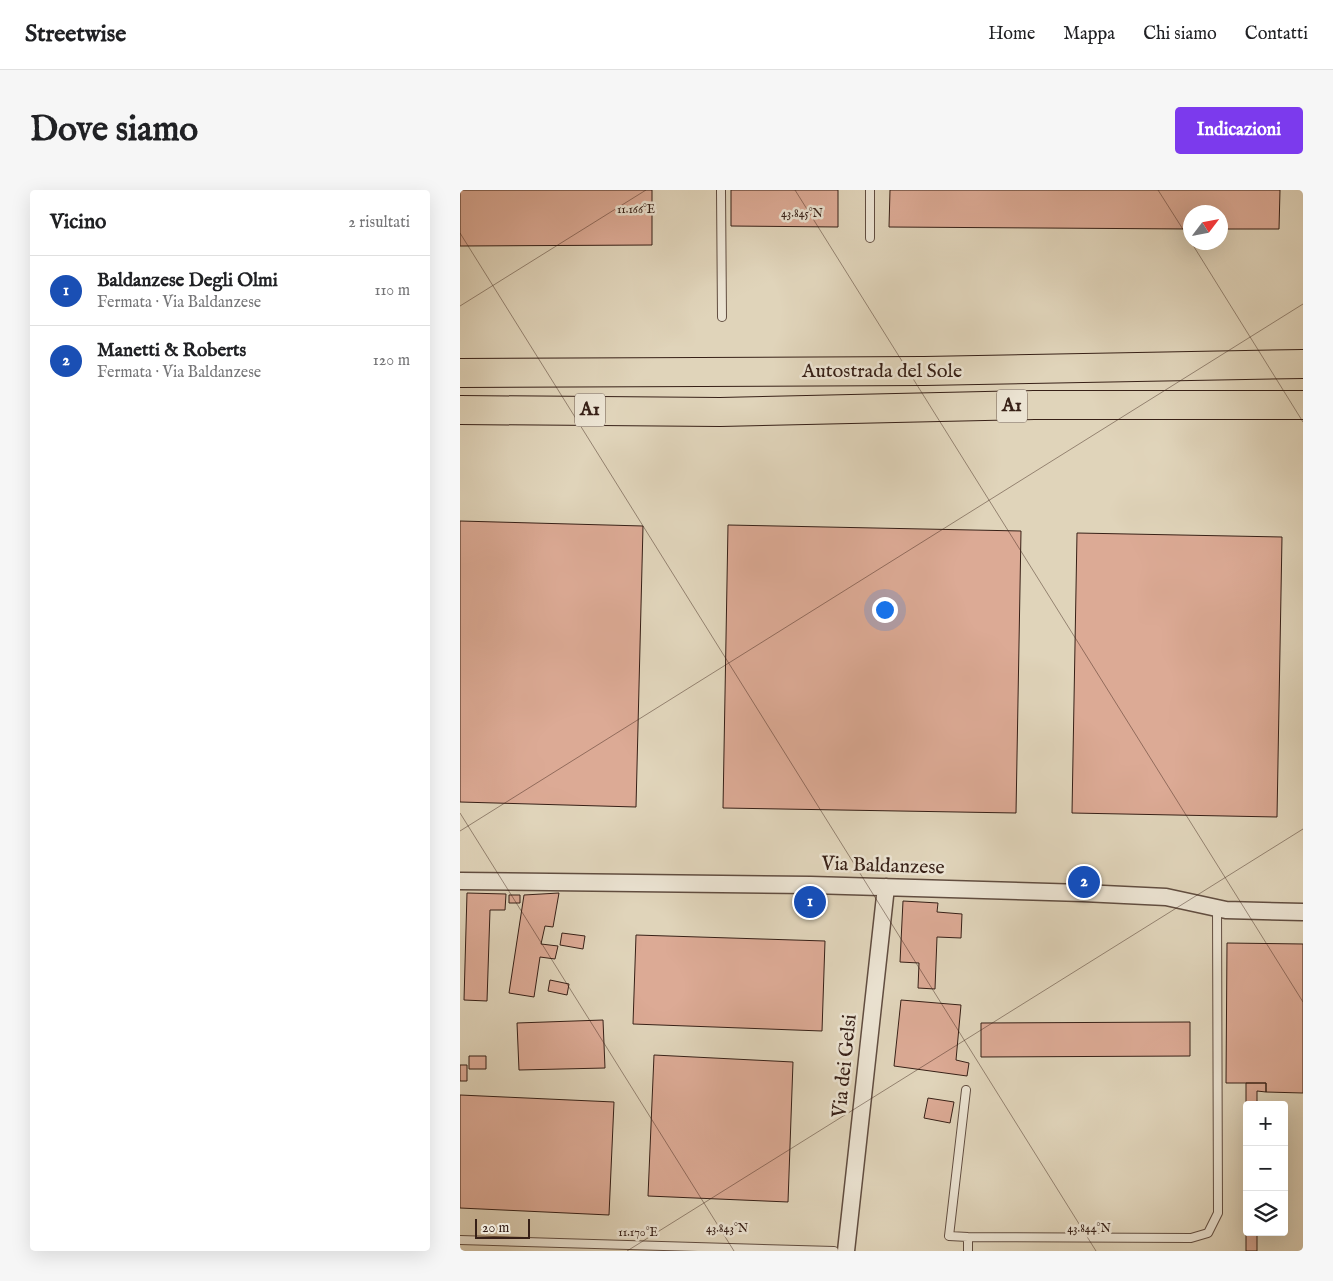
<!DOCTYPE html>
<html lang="it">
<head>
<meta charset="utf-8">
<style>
	body { margin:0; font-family:"IM FELL English",serif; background:#f6f6f6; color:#202124 }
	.controls { position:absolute; right:15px; bottom:15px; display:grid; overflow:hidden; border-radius:5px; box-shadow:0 5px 20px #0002 }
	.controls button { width:45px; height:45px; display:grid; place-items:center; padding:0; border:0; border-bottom:1px solid #e0e0e0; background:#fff; color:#202124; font:25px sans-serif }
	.compass { position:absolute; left:723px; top:15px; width:45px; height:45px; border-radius:50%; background:#fff; box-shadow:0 5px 20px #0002; rotate:58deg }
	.scale { position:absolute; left:15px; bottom:12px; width:55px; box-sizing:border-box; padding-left:5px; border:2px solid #372017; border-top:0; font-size:14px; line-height:18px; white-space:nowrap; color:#372017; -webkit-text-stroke:4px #ebe3d2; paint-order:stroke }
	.you { position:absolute; left:424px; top:419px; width:18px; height:18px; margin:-12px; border:4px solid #fff; border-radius:50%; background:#1a73e8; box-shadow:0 0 0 8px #1a73e833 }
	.badge { display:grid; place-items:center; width:32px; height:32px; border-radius:50%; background:#7c3aed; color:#fff; font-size:16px; font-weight:700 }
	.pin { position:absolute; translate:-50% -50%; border:2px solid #fff; box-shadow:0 1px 5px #0006 }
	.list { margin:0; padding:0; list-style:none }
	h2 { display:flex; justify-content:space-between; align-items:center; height:65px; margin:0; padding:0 20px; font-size:21px }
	h2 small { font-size:16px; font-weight:400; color:#757577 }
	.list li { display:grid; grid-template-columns:32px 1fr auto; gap:15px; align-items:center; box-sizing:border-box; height:70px; padding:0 20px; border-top:1px solid #e0e0e0 }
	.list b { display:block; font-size:19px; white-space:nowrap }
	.list p { margin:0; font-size:16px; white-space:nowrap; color:#757577 }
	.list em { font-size:16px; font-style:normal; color:#757577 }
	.icon { flex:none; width:28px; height:28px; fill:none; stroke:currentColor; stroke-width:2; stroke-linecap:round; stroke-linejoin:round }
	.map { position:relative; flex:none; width:843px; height:1061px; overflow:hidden; border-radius:5px }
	header { display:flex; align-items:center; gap:30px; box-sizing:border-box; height:70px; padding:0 25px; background:#fff; border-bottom:1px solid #e0e0e0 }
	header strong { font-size:24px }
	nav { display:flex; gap:28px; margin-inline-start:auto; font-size:18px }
	.intro { display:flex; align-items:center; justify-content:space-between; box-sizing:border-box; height:120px; padding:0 30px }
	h1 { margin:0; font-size:35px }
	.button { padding:12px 22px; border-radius:5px; background:#7c3aed; color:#fff; font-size:18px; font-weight:700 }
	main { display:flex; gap:30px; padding:0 30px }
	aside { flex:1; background:#fff; border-radius:5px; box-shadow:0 5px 20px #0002 }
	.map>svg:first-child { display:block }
	.building { fill:#dcaa95; stroke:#372017 }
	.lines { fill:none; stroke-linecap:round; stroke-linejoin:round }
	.lane-casing { stroke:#614d40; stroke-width:10 }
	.street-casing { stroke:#614d40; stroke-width:19 }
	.highway-casing { stroke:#372017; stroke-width:30 }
	.lane { stroke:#ebe3d2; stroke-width:8 }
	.street { stroke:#ebe3d2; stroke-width:16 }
	.highway { stroke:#e0d4ba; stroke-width:28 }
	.ticks { fill:none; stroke:#372017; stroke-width:1; stroke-opacity:0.45 }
	.labels { text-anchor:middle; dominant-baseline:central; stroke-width:5; stroke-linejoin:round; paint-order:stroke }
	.shield { fill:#ebe3d2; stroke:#6d5a4f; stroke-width:1 }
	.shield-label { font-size:19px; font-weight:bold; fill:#372017 }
	.street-label { font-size:20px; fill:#372017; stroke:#ebe3d2 }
	.ticks-label { font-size:12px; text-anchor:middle; fill:#372017; stroke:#ebe3d2; stroke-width:5; stroke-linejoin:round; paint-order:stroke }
</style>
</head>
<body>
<header>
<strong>Streetwise</strong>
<nav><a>Home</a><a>Mappa</a><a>Chi siamo</a><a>Contatti</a></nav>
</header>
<div class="intro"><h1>Dove siamo</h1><a class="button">Indicazioni</a></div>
<main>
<aside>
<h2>Vicino<small>2 risultati</small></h2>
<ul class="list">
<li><span class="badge" style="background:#1a4fb4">1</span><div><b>Baldanzese Degli Olmi</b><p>Fermata · Via Baldanzese</p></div><em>110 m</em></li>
<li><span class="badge" style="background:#1a4fb4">2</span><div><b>Manetti &amp; Roberts</b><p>Fermata · Via Baldanzese</p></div><em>120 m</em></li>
</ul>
</aside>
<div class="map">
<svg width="843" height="1061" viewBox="0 0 843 1061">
	<rect width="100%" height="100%" fill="#e0d4ba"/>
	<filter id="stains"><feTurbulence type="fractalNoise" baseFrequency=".004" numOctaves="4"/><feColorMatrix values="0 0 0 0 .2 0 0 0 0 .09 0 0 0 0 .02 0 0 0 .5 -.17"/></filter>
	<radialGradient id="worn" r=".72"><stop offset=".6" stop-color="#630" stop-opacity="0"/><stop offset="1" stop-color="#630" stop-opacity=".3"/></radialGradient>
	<path class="building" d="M0,0H192V55L0,56Z
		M271,0H378V37L271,36Z
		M430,0H820L819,39H761V22H731V39L429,37Z
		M0,331L183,336L176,617L0,612Z
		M268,335L561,341L556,623L263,618Z
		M617,343L822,347L817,627L612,623Z
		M7,703L46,704L45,720H30L27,811L4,810Z
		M99,703L93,737L85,736L81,754L98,756L95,769L80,767L74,807L49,803L64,705Z
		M49,705H60V713H49Z
		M443,711L478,713L477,722L502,724L501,748L477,747L475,799L458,798L459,773L440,772Z
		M102,743L125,746L123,759L100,755Z
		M176,745L365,751L362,841L173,834Z
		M767,753L843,754V903L806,902V893H766Z
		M90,790L109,794L107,805L88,801Z
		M441,810L501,815L496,870L509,873L507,886L434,876Z
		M143,830L145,878L59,880L57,833Z
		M730,832V866L521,867V833Z
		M194,865L333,872L328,1012L188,1006Z
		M9,866H26V879H9Z
		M0,875H7V891H0Z
		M786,893H806V902L797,901V915H787V1042H797V1061H786Z
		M0,905L154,912L149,1025L0,1018Z
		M468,908L494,912L490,933L464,928Z"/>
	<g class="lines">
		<g class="lane-casing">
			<path id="lane" d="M261,0L262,127
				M410,0V48
				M506,900L489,1046L508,1047L731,1048L748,1043L758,1023L757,717
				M508,1047V1061
				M0,1050L374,1061"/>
		</g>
		<g class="street-casing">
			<path id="street" d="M0,691L351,695L623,703L706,707L766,720L843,722
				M386,1061L426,697"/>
		</g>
		<g class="highway-casing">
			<path id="highway" d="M0,183L464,181L843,174
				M0,220L260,222L574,215H843"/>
		</g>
		<use href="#lane" class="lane"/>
		<use href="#street" class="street"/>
		<use href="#highway" class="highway"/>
	</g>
	<path class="ticks" d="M335,0L843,812M698,0L731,52M0,43L636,1061M731,52L843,232M0,116L186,0M0,623L274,1061M0,641L843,114M167,1061L843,639"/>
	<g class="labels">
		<g class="shield">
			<rect x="537" y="199.5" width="30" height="33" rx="4"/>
			<rect x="115" y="203.5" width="30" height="33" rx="4"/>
		</g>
		<g class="shield-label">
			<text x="552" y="216">A1</text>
			<text x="130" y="220">A1</text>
		</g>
		<g class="street-label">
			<text x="422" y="181">Autostrada del Sole</text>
			<text transform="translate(423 676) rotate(2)">Via Baldanzese</text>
			<text transform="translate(385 876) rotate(-84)">Via dei Gelsi</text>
		</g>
	</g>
	<g class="ticks-label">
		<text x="176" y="23">11.166°E</text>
		<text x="342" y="27">43.845°N</text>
		<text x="267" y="1042">43.843°N</text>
		<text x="629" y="1042">43.844°N</text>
		<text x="178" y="1046">11.170°E</text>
	</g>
	<rect width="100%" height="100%" filter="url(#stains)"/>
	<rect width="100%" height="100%" fill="url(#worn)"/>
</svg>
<div class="controls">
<button>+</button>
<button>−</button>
<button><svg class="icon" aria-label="layers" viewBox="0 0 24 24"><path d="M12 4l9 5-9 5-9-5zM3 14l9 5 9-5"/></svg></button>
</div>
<svg class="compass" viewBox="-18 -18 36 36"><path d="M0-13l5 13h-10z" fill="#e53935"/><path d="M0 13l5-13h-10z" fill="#757577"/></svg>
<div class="scale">20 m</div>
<div class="you"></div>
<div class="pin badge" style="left:350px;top:712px;background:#1a4fb4">1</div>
<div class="pin badge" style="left:624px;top:692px;background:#1a4fb4">2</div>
</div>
</main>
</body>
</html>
